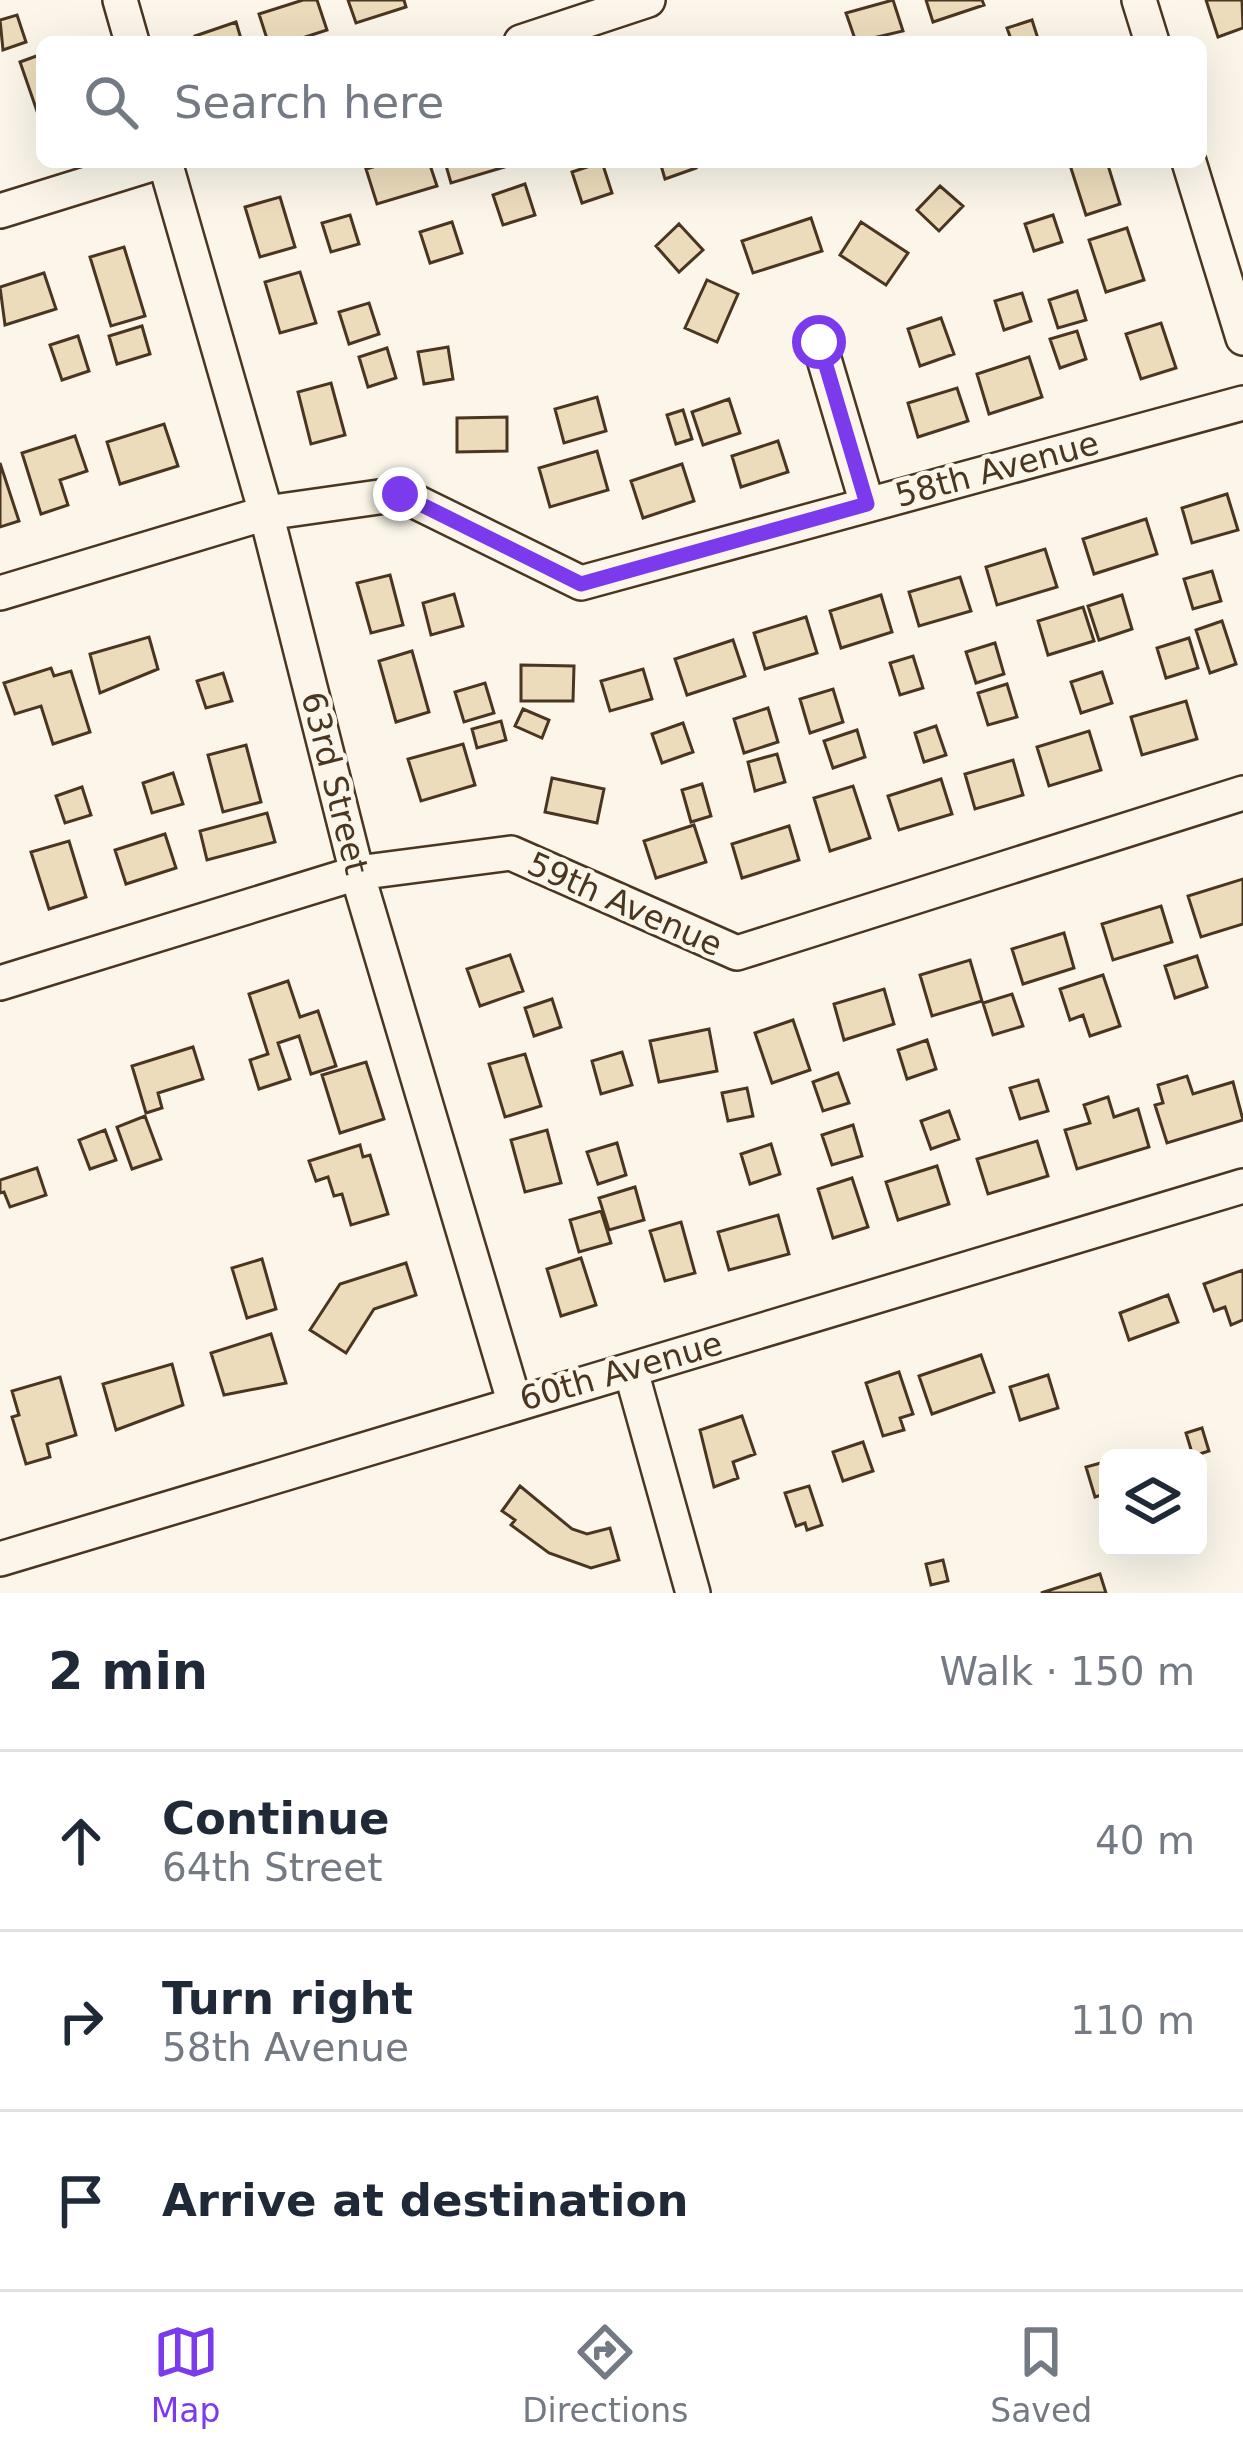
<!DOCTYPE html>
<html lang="en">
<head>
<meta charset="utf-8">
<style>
	body { margin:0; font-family:"DejaVu Sans",sans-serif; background:#f6f6f7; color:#1f2937 }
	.controls { position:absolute; right:36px; bottom:36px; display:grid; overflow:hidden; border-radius:18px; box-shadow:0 12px 48px #0002 }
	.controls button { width:108px; height:108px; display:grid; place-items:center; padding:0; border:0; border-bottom:3px solid #e0e1e3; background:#fff; color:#1f2937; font:60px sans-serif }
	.stop { position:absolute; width:36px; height:36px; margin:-27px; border:9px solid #7c3aed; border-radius:50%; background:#fff }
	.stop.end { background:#7c3aed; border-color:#fff; box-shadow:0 3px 12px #0008 }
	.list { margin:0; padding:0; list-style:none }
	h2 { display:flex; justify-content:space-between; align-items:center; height:156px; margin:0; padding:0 48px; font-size:51px }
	h2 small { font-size:39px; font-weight:400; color:#747a83 }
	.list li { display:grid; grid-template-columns:78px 1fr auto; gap:36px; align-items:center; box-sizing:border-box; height:180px; padding:0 48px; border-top:3px solid #e0e1e3 }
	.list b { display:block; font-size:45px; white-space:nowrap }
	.list p { margin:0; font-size:39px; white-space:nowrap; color:#747a83 }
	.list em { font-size:39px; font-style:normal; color:#747a83 }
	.icon { flex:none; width:66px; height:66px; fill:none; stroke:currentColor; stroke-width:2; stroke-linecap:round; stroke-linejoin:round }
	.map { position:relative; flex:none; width:1243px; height:1593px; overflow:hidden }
	.search { position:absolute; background:#fff; box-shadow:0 12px 48px #0002; left:36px; right:36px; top:36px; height:132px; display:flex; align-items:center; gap:30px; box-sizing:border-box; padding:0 42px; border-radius:18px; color:#747a83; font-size:45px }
	.sheet { height:696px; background:#fff }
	nav { display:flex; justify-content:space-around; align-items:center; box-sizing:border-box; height:168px; border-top:3px solid #e0e1e3; background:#fff; font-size:33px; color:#747a83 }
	nav a { display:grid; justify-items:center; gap:6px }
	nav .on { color:#7c3aed }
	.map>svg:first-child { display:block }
	.building { fill:#ecdcbc; stroke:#4a3520; stroke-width:3 }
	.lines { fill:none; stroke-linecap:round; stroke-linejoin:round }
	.minor-casing { stroke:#4a3520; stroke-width:38 }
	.minor { stroke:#fbf6e9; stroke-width:33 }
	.route { stroke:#7c3aed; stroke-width:15 }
	.labels { text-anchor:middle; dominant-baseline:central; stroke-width:9; stroke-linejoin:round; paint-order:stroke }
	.street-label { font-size:33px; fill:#4a3520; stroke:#fbf6e9 }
</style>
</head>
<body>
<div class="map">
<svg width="1243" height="1593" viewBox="0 0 1243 1593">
	<rect width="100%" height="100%" fill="#fbf6e9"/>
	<path class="building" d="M303,0H317L327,30L290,42H268L259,14Z
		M348,0H404L406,7L356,23Z
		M893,0L903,31L856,42L846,13Z
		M926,0H982L984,5L933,22Z
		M1206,0H1242L1243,28L1218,37Z
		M17,15L26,42L3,50L0,20Z
		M1032,20L1039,42H1012L1007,28Z
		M236,22L242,42H197L195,36Z
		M42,54V113L38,114L20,62Z
		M390,162H429L437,186L377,204L366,169Z
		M445,162H507L508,166L451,183Z
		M602,162L612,193L582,203L572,172Z
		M660,162H694L696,168L665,179Z
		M1069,162H1107L1120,204L1086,215Z
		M525,184L535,215L503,225L493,195Z
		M940,186L963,206L939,231L917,210Z
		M280,197L295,247L260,257L245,207Z
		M350,215L359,244L331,252L322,223Z
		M1053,215L1062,242L1034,251L1025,224Z
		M811,218L822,251L753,273L742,241Z
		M452,222L462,253L430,263L420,232Z
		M861,222L908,253L886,285L840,255Z
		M679,224L703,250L679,272L656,246Z
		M1127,228L1144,280L1106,292L1089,240Z
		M124,247L145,316L111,326L90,257Z
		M300,272L316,323L280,333L265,282Z
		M44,273L56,309L5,325L0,287Z
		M707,280L738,294L717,342L685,328Z
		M1077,291L1086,320L1058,328L1049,300Z
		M1022,293L1031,321L1004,330L995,301Z
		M369,303L379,334L349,344L339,312Z
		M941,318L954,354L920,366L908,329Z
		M1161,323L1176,368L1141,379L1126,334Z
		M142,326L150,354L117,364L109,336Z
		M1077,331L1086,359L1060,368L1050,339Z
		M78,336L89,371L62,380L50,345Z
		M448,347L453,379L424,384L418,352Z
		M387,348L396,378L368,387L359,357Z
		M1029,357L1042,397L989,414L977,374Z
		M331,383L345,435L311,444L298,392Z
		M957,388L968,421L918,437L908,403Z
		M597,397L606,431L564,443L555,409Z
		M729,399L740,433L703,445L692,412Z
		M683,410L692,439L676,444L667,415Z
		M507,417V451L457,452V418Z
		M164,424L178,466L120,484L107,442Z
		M75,436L87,471L60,480L68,505L41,514L22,453Z
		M778,441L788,472L741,487L732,456Z
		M597,451L608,490L550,507L539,468Z
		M0,463L19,521L0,527Z
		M682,464L694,501L643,518L631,481Z
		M1227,494L1238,530L1192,543L1182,508Z
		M1146,519L1157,554L1094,574L1083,539Z
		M1045,549L1057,587L997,605L986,567Z
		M1212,571L1221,601L1193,609L1184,579Z
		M390,575L403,625L371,633L357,583Z
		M960,577L971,611L919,626L909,592Z
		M454,594L463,626L431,635L423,603Z
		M881,595L892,632L841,648L830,611Z
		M1122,595L1132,629L1099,640L1088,606Z
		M1083,607L1094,641L1048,655L1038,621Z
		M806,617L817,653L765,669L754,633Z
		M1222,621L1236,664L1210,673L1196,630Z
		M149,637L158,669L100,693L90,654Z
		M1189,638L1198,668L1166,678L1157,648Z
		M733,640L745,676L687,695L675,659Z
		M995,643L1004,674L976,683L966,652Z
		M412,651L429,712L396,722L379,661Z
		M913,656L923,688L900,695L890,663Z
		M521,665L574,666L573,701H521Z
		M51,668L54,676L71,671L90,732L53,744L41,706L15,714L4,683Z
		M643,669L652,699L610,711L601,681Z
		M1102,672L1112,703L1081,713L1071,682Z
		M223,673L232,701L206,708L197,681Z
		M485,683L494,713L464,722L455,692Z
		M1007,684L1017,717L988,725L978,693Z
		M833,689L843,722L810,733L800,699Z
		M1186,701L1197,739L1142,755L1131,717Z
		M768,708L778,742L744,753L734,719Z
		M523,709L549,720L542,738L515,726Z
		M501,721L506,740L477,748L472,729Z
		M683,723L693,752L662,763L652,734Z
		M936,726L946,755L924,762L915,733Z
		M857,730L865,757L833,768L824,741Z
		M1089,731L1101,770L1049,786L1037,747Z
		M463,744L475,785L421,801L408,759Z
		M246,745L261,802L223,812L208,755Z
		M777,754L785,782L755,791L748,762Z
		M1013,760L1023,795L975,809L965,774Z
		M173,773L183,804L152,813L143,783Z
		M552,778L604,789L597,823L545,812Z
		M941,779L952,814L899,830L888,796Z
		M702,784L711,816L691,822L682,790Z
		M853,786L870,838L830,851L814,798Z
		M82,787L91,815L65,823L56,796Z
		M267,813L275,842L207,860L200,831Z
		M694,825L706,862L656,878L644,841Z
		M789,826L799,860L742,878L732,844Z
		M165,834L176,868L126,884L115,850Z
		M69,841L86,897L49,909L31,852Z
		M1243,879V924L1201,937L1188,896Z
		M1161,906L1172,942L1113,960L1102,924Z
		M1064,933L1074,968L1023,984L1012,949Z
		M510,955L523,991L480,1006L467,969Z
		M1197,956L1207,987L1175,998L1165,966Z
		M970,960L982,1001L932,1016L920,975Z
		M1103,975L1120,1026L1090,1036L1083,1015L1070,1020L1060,989Z
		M288,981L300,1017L318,1011L336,1066L311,1074L299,1036L278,1043L290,1079L259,1089L250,1060L268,1054L249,994Z
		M884,989L894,1024L844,1040L834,1004Z
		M1012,994L1023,1026L993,1035L983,1003Z
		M552,999L561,1027L534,1036L525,1008Z
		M793,1020L810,1070L772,1083L755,1033Z
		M709,1029L717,1071L659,1082L650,1041Z
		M927,1040L936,1069L907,1079L898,1050Z
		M193,1047L203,1079L158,1093L162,1108L146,1113L132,1066Z
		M622,1052L632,1085L601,1094L592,1061Z
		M525,1054L541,1106L505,1117L489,1064Z
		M366,1062L384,1119L340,1133L322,1075Z
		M838,1073L849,1103L823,1111L813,1082Z
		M1187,1076L1193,1094L1233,1082L1243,1120L1167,1143L1155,1105L1163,1103L1158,1085Z
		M1038,1080L1048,1111L1020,1119L1010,1088Z
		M747,1088L753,1116L728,1121L722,1093Z
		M1108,1097L1114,1117L1138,1109L1149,1147L1077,1169L1065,1130L1090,1123L1084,1105Z
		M949,1111L959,1139L931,1149L921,1121Z
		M145,1116L161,1159L132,1169L117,1127Z
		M853,1125L862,1156L832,1165L822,1135Z
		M105,1130L116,1160L90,1169L79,1140Z
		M547,1130L561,1183L525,1192L511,1140Z
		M1037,1141L1048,1176L988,1194L977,1159Z
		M617,1143L626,1175L598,1184L587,1152Z
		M771,1144L780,1174L750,1184L741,1154Z
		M360,1145L363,1157L370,1155L388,1214L351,1225L342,1194L334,1196L328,1177L316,1181L309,1161Z
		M937,1166L949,1204L898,1220L886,1182Z
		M37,1168L46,1195L10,1207L4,1192L0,1193V1180Z
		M852,1178L868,1227L833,1238L818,1189Z
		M635,1187L644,1220L609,1230L599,1198Z
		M601,1211L611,1243L579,1252L570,1220Z
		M778,1215L789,1254L729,1270L718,1232Z
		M681,1222L695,1273L665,1281L650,1231Z
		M581,1258L596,1305L561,1316L547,1269Z
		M262,1259L276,1309L247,1318L232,1268Z
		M406,1263L416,1295L374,1309L346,1353L310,1330L340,1284Z
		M1243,1270V1320L1231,1325L1225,1307L1214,1311L1204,1284Z
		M1168,1295L1178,1322L1129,1340L1120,1313Z
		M271,1334L286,1383L224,1395L211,1353Z
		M981,1355L994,1392L932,1414L919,1376Z
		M172,1364L183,1405L116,1430L103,1384Z
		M899,1372L913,1414L900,1418L904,1430L883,1436L866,1383Z
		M1048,1375L1058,1408L1020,1420L1010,1387Z
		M60,1377L76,1435L47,1444L50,1457L26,1464L12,1417L19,1415L12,1391Z
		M742,1416L755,1454L733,1462L738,1478L714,1487L700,1430Z
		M1202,1428L1209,1451L1193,1456L1186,1433Z
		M863,1442L873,1471L843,1481L833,1452Z
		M1108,1461V1493L1095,1497L1086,1467Z
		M520,1486L572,1529L587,1534L610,1528L619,1560L591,1568L549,1553L511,1525L515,1520L502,1511Z
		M809,1486L822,1525L807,1530L805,1523L796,1526L785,1493Z
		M943,1560L948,1581L931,1585L926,1564Z
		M1100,1574L1106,1593H1041Z"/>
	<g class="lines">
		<g class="minor-casing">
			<path id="minor" d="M120,0L132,42
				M1139,0L1152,42
				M521,42L648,0
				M165,162L266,513L357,873L514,1401
				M1189,162L1243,338
				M0,211L158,162
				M819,342L867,504
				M0,593L266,513L400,494L581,583L1243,403
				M0,983L357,873L511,853L737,953L1243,793
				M631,1371L693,1593
				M0,1559L1243,1186"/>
		</g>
		<use href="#minor" class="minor"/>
	</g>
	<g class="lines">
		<path class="route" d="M400,494L581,584L867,504L819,342"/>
	</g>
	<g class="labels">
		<g class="street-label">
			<text transform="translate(997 469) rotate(-15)">58th Avenue</text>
			<text transform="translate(335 783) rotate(76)">63rd Street</text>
			<text transform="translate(625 904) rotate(24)">59th Avenue</text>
			<text transform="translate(621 1371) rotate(-16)">60th Avenue</text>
		</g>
	</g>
</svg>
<div class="controls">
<button><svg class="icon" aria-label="layers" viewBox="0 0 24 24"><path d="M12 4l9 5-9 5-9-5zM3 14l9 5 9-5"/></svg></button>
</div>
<div class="stop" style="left:819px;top:342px"></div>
<div class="stop end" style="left:400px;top:494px"></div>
<div class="search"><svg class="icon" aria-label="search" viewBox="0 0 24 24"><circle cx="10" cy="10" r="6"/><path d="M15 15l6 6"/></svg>Search here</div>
</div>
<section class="sheet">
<h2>2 min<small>Walk · 150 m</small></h2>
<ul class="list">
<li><svg class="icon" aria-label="ahead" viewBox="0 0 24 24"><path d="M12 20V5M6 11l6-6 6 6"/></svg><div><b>Continue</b><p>64th Street</p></div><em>40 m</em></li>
<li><svg class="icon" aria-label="right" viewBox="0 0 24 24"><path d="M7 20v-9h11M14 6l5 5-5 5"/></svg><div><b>Turn right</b><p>58th Avenue</p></div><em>110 m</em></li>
<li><svg class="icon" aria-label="arrive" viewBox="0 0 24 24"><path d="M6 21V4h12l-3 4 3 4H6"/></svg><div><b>Arrive at destination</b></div></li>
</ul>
</section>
<nav>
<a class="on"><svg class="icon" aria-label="map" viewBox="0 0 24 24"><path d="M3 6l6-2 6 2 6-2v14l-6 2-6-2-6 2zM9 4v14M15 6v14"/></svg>Map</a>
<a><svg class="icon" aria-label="directions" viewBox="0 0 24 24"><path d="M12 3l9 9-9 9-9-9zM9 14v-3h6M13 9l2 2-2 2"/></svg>Directions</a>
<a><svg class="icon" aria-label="saved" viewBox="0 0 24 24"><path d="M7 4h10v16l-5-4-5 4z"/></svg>Saved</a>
</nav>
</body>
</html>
